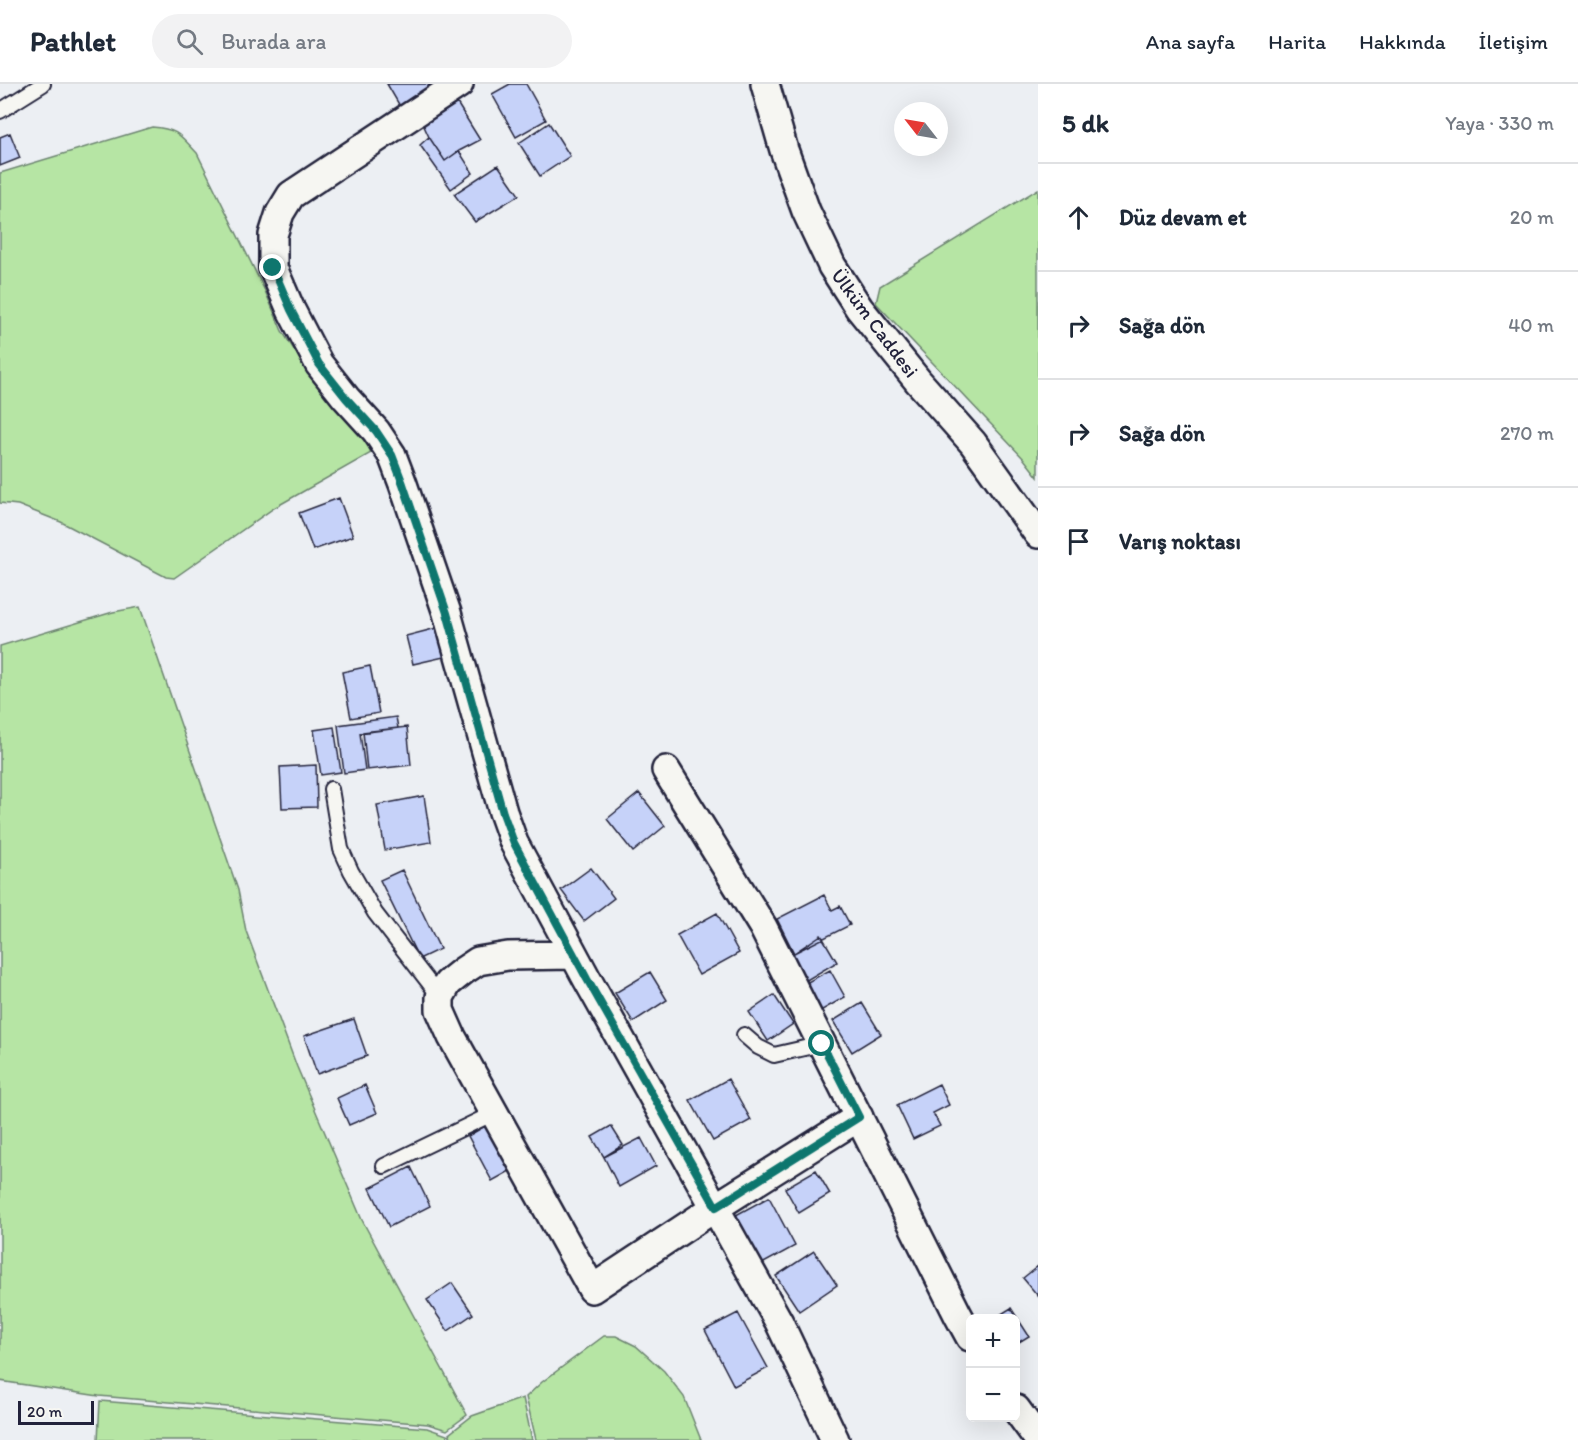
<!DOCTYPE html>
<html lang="tr">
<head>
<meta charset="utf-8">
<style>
	body { margin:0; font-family:Itim,sans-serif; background:#f2f2f3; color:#1f2937 }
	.controls { position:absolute; right:18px; bottom:18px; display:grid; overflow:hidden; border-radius:9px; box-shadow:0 6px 24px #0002 }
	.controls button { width:54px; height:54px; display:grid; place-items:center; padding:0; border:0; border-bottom:2px solid #e0e1e3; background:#fff; color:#1f2937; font:30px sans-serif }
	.compass { position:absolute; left:894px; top:18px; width:54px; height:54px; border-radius:50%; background:#fff; box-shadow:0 6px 24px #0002; rotate:301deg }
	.scale { position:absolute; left:18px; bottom:15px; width:76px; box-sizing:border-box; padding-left:6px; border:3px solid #22223b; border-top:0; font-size:16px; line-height:21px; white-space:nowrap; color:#22223b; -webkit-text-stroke:4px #f6f6f2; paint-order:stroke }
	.stop { position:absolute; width:18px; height:18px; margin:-14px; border:4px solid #0f766e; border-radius:50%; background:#fff }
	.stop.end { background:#0f766e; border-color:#fff; box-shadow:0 2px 6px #0008 }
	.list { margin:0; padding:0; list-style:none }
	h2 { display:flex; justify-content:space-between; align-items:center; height:78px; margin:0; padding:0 24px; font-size:26px }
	h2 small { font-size:20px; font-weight:400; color:#747a83 }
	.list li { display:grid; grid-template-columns:39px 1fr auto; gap:18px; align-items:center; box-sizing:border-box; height:108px; padding:0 24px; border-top:2px solid #e0e1e3 }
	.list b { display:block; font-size:22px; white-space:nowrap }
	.list em { font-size:20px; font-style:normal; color:#747a83 }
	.icon { flex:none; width:33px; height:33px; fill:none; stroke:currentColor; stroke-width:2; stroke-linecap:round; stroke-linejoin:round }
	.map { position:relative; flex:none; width:1038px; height:1356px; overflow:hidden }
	header { display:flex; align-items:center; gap:36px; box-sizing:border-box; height:84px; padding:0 30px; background:#fff; border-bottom:2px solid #e0e1e3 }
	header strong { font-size:28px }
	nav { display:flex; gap:33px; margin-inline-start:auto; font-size:21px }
	.search { width:420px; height:54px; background:#f2f2f3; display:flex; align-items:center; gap:15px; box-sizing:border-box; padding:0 21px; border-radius:33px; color:#747a83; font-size:22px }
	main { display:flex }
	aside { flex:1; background:#fff }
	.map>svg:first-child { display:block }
	.green { fill:#b6e5a4; stroke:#6c8470; stroke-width:1.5 }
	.building { fill:#c6d2f9; stroke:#22223b; stroke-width:1.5 }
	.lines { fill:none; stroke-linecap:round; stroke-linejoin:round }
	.lane-casing { stroke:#22223b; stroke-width:18 }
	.street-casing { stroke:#22223b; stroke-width:32 }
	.lane { stroke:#f6f6f2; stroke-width:14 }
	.street { stroke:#f6f6f2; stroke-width:27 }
	.route { stroke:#0f766e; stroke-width:8 }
	.labels { text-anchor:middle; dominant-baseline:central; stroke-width:4.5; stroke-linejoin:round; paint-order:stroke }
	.street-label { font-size:20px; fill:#22223b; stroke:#f6f6f2 }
</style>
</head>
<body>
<header>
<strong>Pathlet</strong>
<div class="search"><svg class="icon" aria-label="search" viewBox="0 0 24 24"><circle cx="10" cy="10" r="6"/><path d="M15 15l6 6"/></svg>Burada ara</div>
<nav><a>Ana sayfa</a><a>Harita</a><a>Hakkında</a><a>İletişim</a></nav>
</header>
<main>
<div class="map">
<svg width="1038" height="1356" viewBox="0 0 1038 1356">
	<rect width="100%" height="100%" fill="#eceff3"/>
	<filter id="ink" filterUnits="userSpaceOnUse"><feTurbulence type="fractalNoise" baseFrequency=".0167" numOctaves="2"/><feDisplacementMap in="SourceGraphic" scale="12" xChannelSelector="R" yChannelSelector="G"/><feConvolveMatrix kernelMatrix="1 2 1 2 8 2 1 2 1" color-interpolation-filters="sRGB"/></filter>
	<g filter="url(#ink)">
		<path class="green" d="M152,43C178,45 180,51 197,69L265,207L282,247L309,289L364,353L371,369L274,424L174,494L166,493L61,438L18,421L0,419V89Z
			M1038,105V393L1024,375L876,219L880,202Z
			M140,523L238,806L246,847L297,983L362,1136L467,1331L447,1346L428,1340L99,1312L0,1297V562L113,528Z
			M604,1252H616L636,1262L664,1287L684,1313L701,1356H536L526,1313L542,1298Z
			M523,1314L532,1356H453L449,1350L472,1332Z
			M100,1317L427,1344L447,1351L450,1356H98Z"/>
		<path class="building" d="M387,0H438L401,24Z
			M510,0H526L546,36L516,53L492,10Z
			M457,19L480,56L459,67L445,77L429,53L423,40Z
			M549,39L570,72L540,92L519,59Z
			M10,49L20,74L0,82V53Z
			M429,53L445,77L459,67L473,89L451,105L420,61Z
			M498,81L519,111L475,138L454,110Z
			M339,414L353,452L313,466L299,429Z
			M437,544L444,573L413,580L406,552Z
			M370,582L379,629L351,634L342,588Z
			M396,633L398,644L360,649L365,686L344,689L338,641Z
			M334,643L341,688L321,691L314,646Z
			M407,643L411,681L367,686L363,648Z
			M316,681L317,723L282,724L280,683Z
			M639,709L665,742L633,768L607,735Z
			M424,712L431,758L385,766L377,721Z
			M591,784L614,814L584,837L561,806Z
			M402,786L440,865L419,875L380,796Z
			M824,811L832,826L840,822L850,841L794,869L777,835Z
			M717,829L739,869L699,891L677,851Z
			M821,851L837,878L805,897L789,870L794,869Z
			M830,886L845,913L817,929L802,901Z
			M650,888L667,916L633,938L615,909Z
			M774,911L793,940L768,957L749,928Z
			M862,919L881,950L852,968L833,937Z
			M354,935L367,972L317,990L304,952Z
			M728,995L751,1036L713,1057L690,1016Z
			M939,1000L949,1021L933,1029L940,1042L913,1055L897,1021Z
			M365,1001L377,1029L349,1041L337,1014Z
			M485,1042L510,1087L492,1097L468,1052Z
			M611,1042L623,1061L604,1073L592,1053Z
			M641,1054L656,1082L619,1103L604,1073Z
			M411,1083L430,1122L389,1143L370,1104Z
			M816,1086L830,1110L799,1129L785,1104Z
			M769,1113L795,1162L762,1180L736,1131Z
			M814,1167L837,1201L799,1227L776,1192Z
			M1038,1182V1212L1023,1194Z
			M452,1199L473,1230L448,1247L427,1216Z
			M1011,1224L1029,1252L1016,1260V1234H995Z
			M738,1229L768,1284L734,1302L705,1246Z"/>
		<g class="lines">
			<g class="lane-casing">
				<path id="lane" d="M0,27L43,0
					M331,705L341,765L351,787L375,829L440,913
					M744,951L758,963L774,971L822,960
					M384,1082L494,1029"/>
			</g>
			<g class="street-casing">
				<path id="street" d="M459,0L291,111L280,129L273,151V184L291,226L319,280L346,314L376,347L392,371L403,400L447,529L503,728L514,759L587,895L779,1238L835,1356
					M765,0L784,66L806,127L832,182L859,224L918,297L973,359L1038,450
					M666,686L763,843L958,1231L970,1253
					M574,871L508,872L478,877L463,887L448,899L440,913V926L452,953L592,1205L716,1123L859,1033
					M1016,1325L1038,1355"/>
			</g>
			<use href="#lane" class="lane"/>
			<use href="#street" class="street"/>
		</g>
	</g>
	<g class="lines" filter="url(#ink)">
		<path class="route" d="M273,184L291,226L319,280L346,314L376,347L392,371L403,400L447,529L503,729L514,759L587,895L716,1123L859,1033L822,960"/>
	</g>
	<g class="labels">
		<g class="street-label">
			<text transform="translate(875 239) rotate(53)">Ülküm Caddesi</text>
		</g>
	</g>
</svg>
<div class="controls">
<button>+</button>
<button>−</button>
</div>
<svg class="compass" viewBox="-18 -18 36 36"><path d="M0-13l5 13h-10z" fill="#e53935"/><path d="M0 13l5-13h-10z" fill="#747a83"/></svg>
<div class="scale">20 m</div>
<div class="stop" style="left:822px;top:960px"></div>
<div class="stop end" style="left:273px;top:184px"></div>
</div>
<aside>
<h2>5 dk<small>Yaya · 330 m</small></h2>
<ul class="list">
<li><svg class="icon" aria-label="ahead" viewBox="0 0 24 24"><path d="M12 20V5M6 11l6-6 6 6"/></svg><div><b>Düz devam et</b></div><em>20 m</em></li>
<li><svg class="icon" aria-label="right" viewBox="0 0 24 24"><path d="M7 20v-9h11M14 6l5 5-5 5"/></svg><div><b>Sağa dön</b></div><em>40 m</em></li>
<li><svg class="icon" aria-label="right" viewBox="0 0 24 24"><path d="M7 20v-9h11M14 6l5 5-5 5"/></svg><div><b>Sağa dön</b></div><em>270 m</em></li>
<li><svg class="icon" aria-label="arrive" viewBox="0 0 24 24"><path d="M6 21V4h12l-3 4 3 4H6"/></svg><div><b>Varış noktası</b></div></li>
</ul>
</aside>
</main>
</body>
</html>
